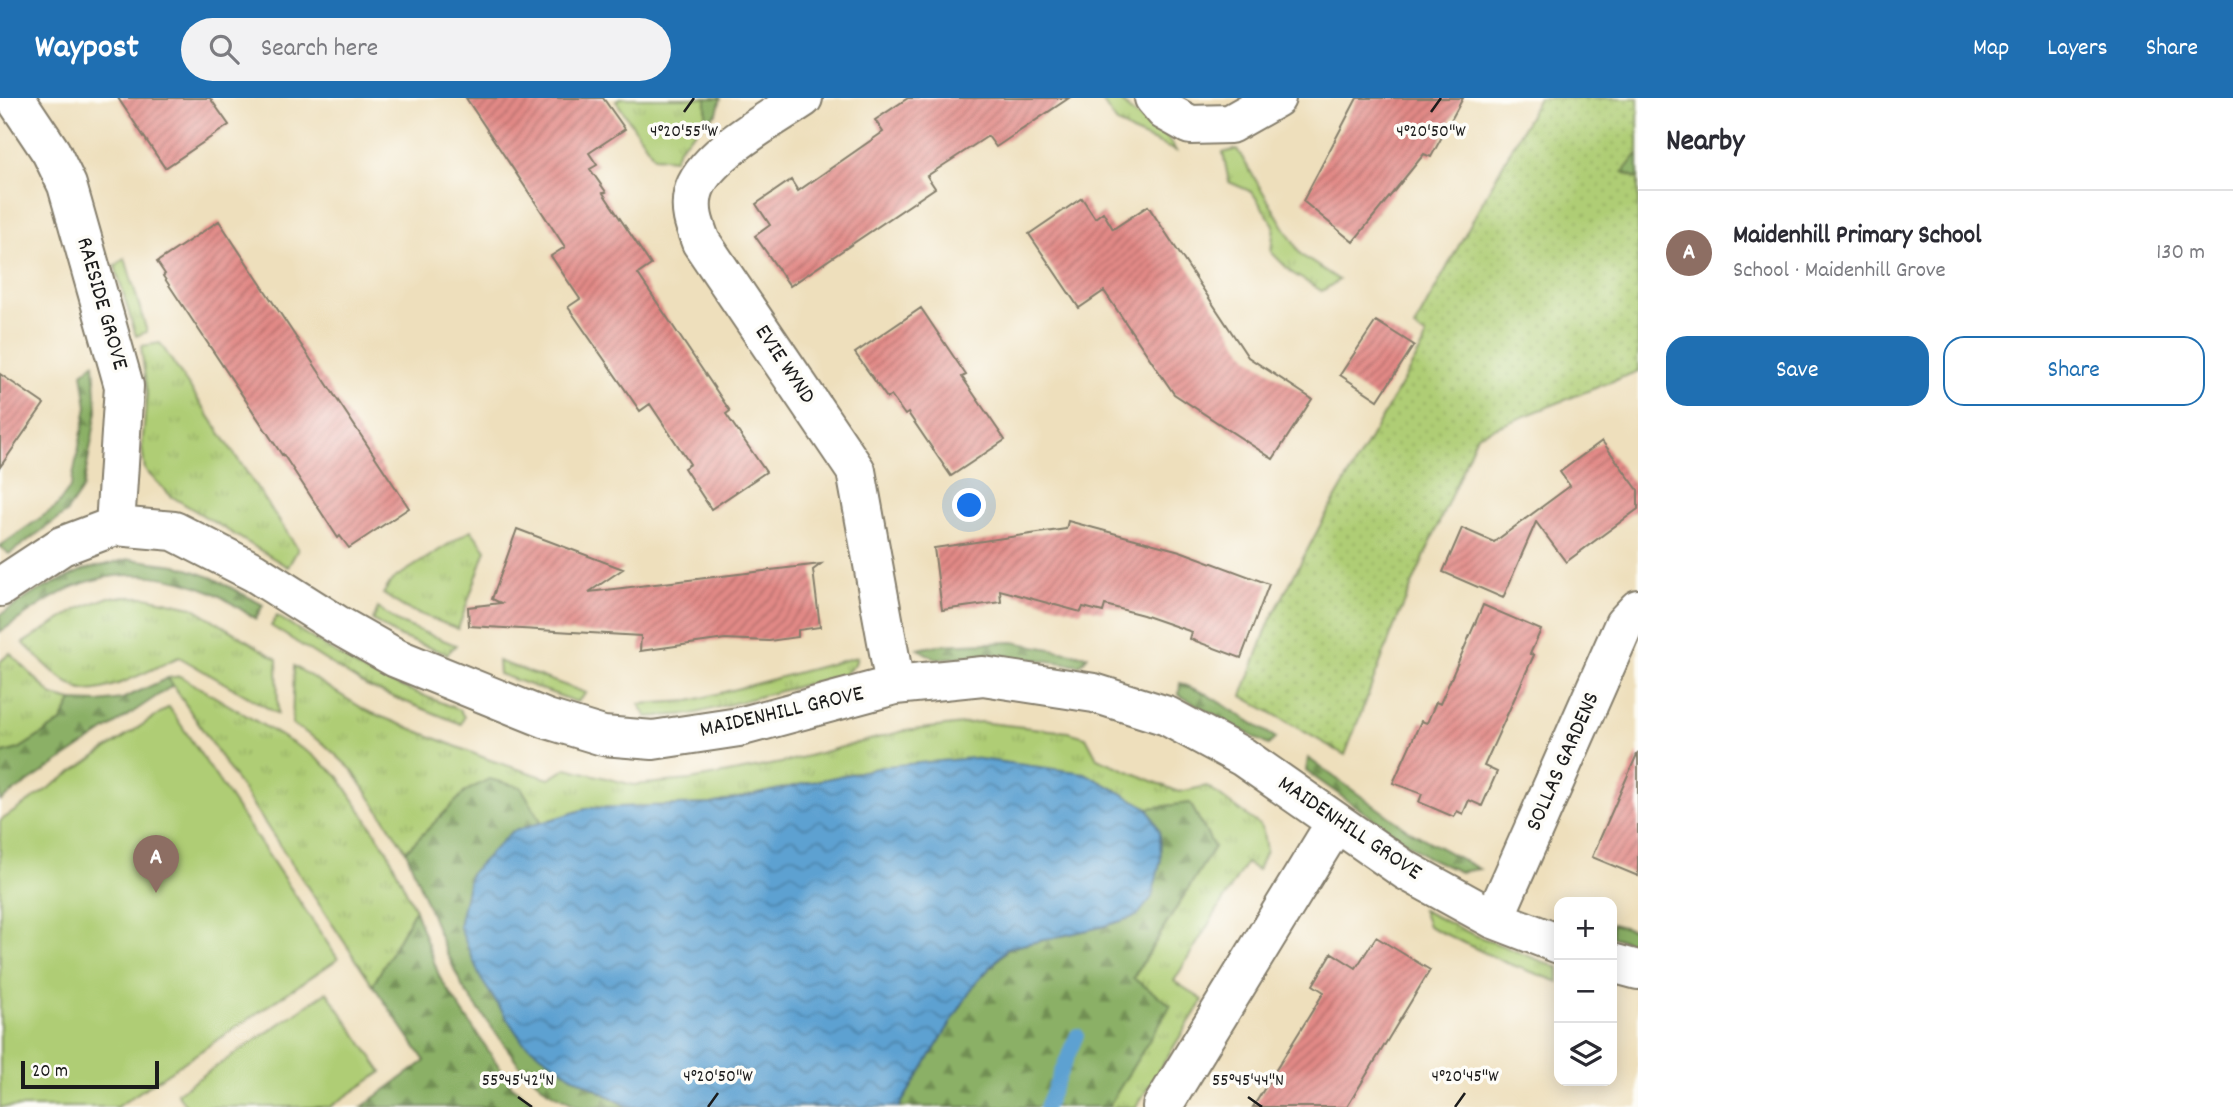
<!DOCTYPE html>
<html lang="en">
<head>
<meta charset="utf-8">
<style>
	body { margin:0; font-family:Dekko,sans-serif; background:#f2f2f3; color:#2b2b33 }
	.controls { position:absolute; right:21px; bottom:21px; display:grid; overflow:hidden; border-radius:14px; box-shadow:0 4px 18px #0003 }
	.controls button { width:63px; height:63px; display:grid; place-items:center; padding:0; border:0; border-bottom:2px solid #e1e1e2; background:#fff; color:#2b2b33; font:35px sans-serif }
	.scale { position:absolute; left:21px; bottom:18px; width:138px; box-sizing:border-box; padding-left:7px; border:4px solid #1c1c1c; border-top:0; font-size:19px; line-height:24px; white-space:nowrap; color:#1c1c1c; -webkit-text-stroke:5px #fdfcf7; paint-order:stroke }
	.you { position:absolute; left:970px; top:408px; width:24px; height:24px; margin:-18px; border:5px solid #fff; border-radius:50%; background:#1a73e8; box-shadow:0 0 0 10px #1a73e833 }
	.badge { display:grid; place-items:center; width:46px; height:46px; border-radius:50%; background:#1f6fb2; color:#fff; font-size:23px; font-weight:700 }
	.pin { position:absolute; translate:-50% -58px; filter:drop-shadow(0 2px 4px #0008) }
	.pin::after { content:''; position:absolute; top:37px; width:24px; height:21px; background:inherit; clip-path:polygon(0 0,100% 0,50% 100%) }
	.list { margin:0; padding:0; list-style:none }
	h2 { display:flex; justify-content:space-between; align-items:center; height:91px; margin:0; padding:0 28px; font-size:30px }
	h2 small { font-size:23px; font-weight:400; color:#7c7c81 }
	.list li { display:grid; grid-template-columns:46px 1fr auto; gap:21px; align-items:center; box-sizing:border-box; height:126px; padding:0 28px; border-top:2px solid #e1e1e2 }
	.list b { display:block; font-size:26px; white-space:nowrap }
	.list p { margin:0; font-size:23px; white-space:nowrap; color:#7c7c81 }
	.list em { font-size:23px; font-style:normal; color:#7c7c81 }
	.actions { display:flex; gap:14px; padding:21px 28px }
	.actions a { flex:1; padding:16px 0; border:2px solid #1f6fb2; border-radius:21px; text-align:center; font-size:24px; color:#1f6fb2 }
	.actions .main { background:#1f6fb2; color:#fff }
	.icon { flex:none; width:38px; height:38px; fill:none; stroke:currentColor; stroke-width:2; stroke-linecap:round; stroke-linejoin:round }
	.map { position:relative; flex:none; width:1638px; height:1009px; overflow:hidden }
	header { display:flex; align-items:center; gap:42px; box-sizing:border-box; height:98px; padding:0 35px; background:#1f6fb2; color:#fff }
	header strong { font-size:33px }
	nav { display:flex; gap:38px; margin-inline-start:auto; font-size:24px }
	.search { width:490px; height:63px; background:#f2f2f3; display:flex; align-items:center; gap:18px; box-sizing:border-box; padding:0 24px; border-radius:38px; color:#7c7c81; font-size:26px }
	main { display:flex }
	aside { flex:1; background:#fff }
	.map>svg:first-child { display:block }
	.grass { fill:url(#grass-tufts); stroke:#667448; stroke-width:2 }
	.forest { fill:url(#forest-firs); stroke:#546641; stroke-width:2 }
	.park { fill:url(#park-dots); stroke:#667448; stroke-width:2 }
	.pitch { fill:#afcd75; stroke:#667448; stroke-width:2 }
	.water { fill:url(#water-waves); stroke:#3c5e76; stroke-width:2 }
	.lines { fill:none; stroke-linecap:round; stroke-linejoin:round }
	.stream { stroke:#5da1d1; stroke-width:14 }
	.building { fill:url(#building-hatch) }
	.minor-casing { stroke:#857e6c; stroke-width:42 }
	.tertiary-casing { stroke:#857e6c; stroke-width:42 }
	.minor { stroke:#fff; stroke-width:38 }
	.tertiary { stroke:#fff; stroke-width:38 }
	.ticks { fill:none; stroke:#1c1c1c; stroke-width:2.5 }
	.labels { text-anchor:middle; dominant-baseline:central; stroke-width:7; stroke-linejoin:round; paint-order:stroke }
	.street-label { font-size:23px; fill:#1c1c1c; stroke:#fdfcf7 }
	.ticks-label { font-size:18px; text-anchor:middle; fill:#1c1c1c; stroke:#fdfcf7; stroke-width:7; stroke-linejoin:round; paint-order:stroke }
</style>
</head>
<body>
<header>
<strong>Waypost</strong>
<div class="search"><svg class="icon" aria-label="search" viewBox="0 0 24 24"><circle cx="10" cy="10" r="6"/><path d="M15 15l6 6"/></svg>Search here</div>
<nav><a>Map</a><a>Layers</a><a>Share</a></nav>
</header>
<main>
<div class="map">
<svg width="1638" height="1009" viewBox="0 0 1638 1009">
	<defs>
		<pattern id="grass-tufts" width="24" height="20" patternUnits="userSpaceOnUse" patternTransform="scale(1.75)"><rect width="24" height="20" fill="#afcd75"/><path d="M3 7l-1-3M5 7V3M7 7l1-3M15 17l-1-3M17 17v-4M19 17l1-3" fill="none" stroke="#96af65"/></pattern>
		<pattern id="forest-firs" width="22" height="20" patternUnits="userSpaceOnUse" patternTransform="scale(1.75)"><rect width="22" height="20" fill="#8bb066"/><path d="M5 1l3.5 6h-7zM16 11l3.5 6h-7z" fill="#718e53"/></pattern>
		<pattern id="park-dots" width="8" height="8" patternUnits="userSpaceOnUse" patternTransform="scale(1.75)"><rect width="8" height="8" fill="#afcd75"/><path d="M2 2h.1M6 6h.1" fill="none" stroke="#96af65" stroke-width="1.8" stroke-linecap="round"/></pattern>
		<pattern id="water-waves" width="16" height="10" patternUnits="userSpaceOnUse" patternTransform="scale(1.75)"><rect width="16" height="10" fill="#5da1d1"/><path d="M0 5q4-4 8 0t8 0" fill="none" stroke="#4c82a9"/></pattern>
		<pattern id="building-hatch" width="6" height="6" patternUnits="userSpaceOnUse" patternTransform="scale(1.75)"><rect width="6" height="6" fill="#e28986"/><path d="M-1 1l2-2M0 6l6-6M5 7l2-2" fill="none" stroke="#b66f6d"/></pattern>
	</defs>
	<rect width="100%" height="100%" fill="#fdfcf7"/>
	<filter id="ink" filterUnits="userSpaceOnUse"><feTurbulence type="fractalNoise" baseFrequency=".0143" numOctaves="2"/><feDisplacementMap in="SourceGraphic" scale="14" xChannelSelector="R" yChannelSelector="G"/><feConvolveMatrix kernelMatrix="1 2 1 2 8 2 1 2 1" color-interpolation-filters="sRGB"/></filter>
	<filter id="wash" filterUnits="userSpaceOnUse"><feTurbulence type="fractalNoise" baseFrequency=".00686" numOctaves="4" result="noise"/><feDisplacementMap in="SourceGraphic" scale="28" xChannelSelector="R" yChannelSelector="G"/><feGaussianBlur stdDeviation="1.57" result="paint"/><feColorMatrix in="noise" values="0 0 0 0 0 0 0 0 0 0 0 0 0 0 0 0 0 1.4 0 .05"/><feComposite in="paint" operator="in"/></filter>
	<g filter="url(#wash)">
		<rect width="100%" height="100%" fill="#eedfbc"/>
		<path class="grass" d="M620,0H706V23L680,48L674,61L654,59L616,3Z
			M1100,0H1119L1129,12L1155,31L1164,35L1176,53L1132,34L1116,24Z
			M1237,51L1301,157L1339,182L1322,193L1292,175L1271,154L1274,127L1252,94L1229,84L1223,55Z
			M125,160L147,234L136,238L115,168Z
			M160,245L298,451L288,469L171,398L145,372L142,350L147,296L141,248Z
			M471,432L486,452L458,531L405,510L383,496L392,482Z
			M109,499H146L192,509L277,561L278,616L179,559C158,568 103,598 82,592C62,586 39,559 23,545L78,511Z
			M378,510L398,524L456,547L447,556L398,538L373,522Z
			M277,518L367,575L460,612L464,619L461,626L366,588L271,528Z
			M10,555L53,598L72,603L61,624L19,651L0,656V564Z
			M857,559L855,566L845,576L693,616L647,619L639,606L690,603Z
			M498,563L586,595L577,604L499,576Z
			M294,568L367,613L490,662L549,681L567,670L633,687L690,682L781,665L904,633L979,624L1068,634L1086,639L1097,660L1179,694L1207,688L1262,729L1266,753L1258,772L1246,765L1174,883L1203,902L1136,1009H1108L1170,907L1133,881L1214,749L1190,705L1148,710L1085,675L886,668L711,706L588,710L542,725L521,689L466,694L406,753L352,672L324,646L292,626Z
			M180,578L311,656L338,678L387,752L415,812L373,887L168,580Z
			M1422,812L1472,836L1559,870V884L1504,864L1428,828Z"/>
		<path class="forest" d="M706,0H721L717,15L706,23Z
			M1638,55V81L1623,74Z
			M94,265L97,313L83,390L66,415L9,456L0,448L56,409L71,388L87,309L82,275Z
			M129,461L176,467L213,480L263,507L256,521C241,512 226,500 210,493C174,478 132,472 94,482C61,490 27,516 0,534V517L36,494L83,472Z
			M1013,544L1088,558L1080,567L990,556L936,561L918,551L938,547Z
			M168,580L172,588L0,703V656L19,651L61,624L72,603L99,604L122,601Z
			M1180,585L1206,596L1276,640L1268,647L1179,597Z
			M1308,660L1408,732L1479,771L1460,774L1427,759L1306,673Z
			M489,681L521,689L542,725L511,734L570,977L629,1009H579L548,993L521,969L463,890L444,849L406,753L466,693Z
			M1190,705L1214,749L1133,880L1171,907L1108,1009H899L974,887L1009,850L1101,829L1137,818L1160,734L1148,710Z
			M415,812L440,880L512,988L540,1009H362L425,963L373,887Z
			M1612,826L1638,833V847L1612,839Z"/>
		<path class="park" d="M1539,0H1638V55L1623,74L1638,81V273L1477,337L1394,529L1345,657L1242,598L1269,525L1321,426L1423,248L1426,238L1414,230Z"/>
		<path class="pitch" d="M169,609L338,861L117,1009H0V723Z
			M327,894L382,974L330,1009H187L177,995Z"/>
		<path class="water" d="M972,660L1085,675L1148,710L1160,734L1161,762L1152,799L1137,818L1101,829L1008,850L974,887L899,1009H629L570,977L522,943L481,881L459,828L470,776L511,734L588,710L711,706L886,668Z"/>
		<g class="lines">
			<path class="stream" d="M1046,1009L1077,937"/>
		</g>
		<g id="blocks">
			<path class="building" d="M118,0H210L229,27L165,70Z
				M466,0H603L625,31L589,55L597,67L590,71L606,94L603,95L651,167L638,176L730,313L726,316L766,374L711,411L684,370L690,366L650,306L640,313L568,209L580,201L551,158L565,149Z
				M908,0H1069L996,49L988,38L927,78L935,90L790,188L755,138L770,127L756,106L791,82L798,93L883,34L875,22Z
				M1357,0H1463L1431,59L1424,56L1353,144L1303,103Z
				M1082,100L1095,120L1103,114L1113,131L1148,108L1248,259L1312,301L1273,361L1174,296L1104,193L1079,210L1029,136Z
				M219,123L409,410L349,450L340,438L338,440L283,356L282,357L163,178L165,176L157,164Z
				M921,210L966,277L962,279L1005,342L951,378L908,315L905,317L891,298L887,300L855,255Z
				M1376,223L1414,247L1378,302L1340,277Z
				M0,276L44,306L0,369Z
				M1602,343L1638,392V411L1566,464L1536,424L1503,500L1443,474L1462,430L1494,444L1570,388L1560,374Z
				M1068,423L1180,453L1269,486L1241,560L1190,541L1192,534L1143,517L1105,507L1103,514L1083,509L1081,514L1000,492L1001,504L942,512L934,450L1066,431Z
				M517,431L623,471L589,494L821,466L813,472L820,529L798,532V539L769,543L725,541L640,553L641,538L469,528L468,509L501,505L492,501Z
				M1483,507L1541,532L1530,556L1534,557L1484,668L1497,674L1482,708L1469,702L1463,716L1457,713L1454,719L1419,704L1422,696L1393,685L1421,623L1427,625L1436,604L1440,606Z
				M1638,654V778L1592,759Z
				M1376,839L1430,872L1347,1009H1253L1324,894L1313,887L1332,855L1356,870Z"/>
		</g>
	</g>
	<g filter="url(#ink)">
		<use href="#blocks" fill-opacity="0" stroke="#857e6c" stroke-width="2"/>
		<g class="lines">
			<g class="minor-casing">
				<path id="minor" d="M803,0C772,21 701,59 693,96C689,114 695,128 701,144L856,373L895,587
					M1154,0L1165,13L1190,27L1230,26L1276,0
					M115,428L174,433L254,474L336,526L396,560L547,621L603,638L653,642L739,629L895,587L983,578L1094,595L1167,618L1243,659L1405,772L1494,821L1559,846
					M1494,821L1624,526L1638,511
					M1612,865L1638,872
					M1162,1009L1336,724"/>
			</g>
			<g class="tertiary-casing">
				<path id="tertiary" d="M0,489L62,448L115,428L124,288L67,87L51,54L15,0"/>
			</g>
			<use href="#minor" class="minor"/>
			<use href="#tertiary" class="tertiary"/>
		</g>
	</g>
	<path class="ticks" d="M684,14L694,0M1431,14L1441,0M518,999L532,1009M1248,999L1262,1009M708,1009L718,995M1455,1009L1465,995"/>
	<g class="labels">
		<g class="street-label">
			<text transform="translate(101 206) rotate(74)">RAESIDE GROVE</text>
			<text transform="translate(784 267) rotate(56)">EVIE WYND</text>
			<text transform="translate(782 615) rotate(-13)">MAIDENHILL GROVE</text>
			<text transform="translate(1564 664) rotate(-66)">SOLLAS GARDENS</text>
			<text transform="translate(1349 731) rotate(34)">MAIDENHILL GROVE</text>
		</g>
	</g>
	<g class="ticks-label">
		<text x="684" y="38">4°20'55"W</text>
		<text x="1431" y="38">4°20'50"W</text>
		<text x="718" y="983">4°20'50"W</text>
		<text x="1465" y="983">4°20'45"W</text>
		<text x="518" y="987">55°45'42"N</text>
		<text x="1248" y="987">55°45'44"N</text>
	</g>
</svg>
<div class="controls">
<button>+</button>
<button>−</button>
<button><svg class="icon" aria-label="layers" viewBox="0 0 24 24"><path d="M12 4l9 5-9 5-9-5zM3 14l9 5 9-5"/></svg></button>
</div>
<div class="scale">20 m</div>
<div class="you"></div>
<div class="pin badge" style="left:156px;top:795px;background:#8d6e63">A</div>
</div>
<aside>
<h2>Nearby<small></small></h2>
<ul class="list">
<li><span class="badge" style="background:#8d6e63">A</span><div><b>Maidenhill Primary School</b><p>School · Maidenhill Grove</p></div><em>130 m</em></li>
</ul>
<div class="actions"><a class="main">Save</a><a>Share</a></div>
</aside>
</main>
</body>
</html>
